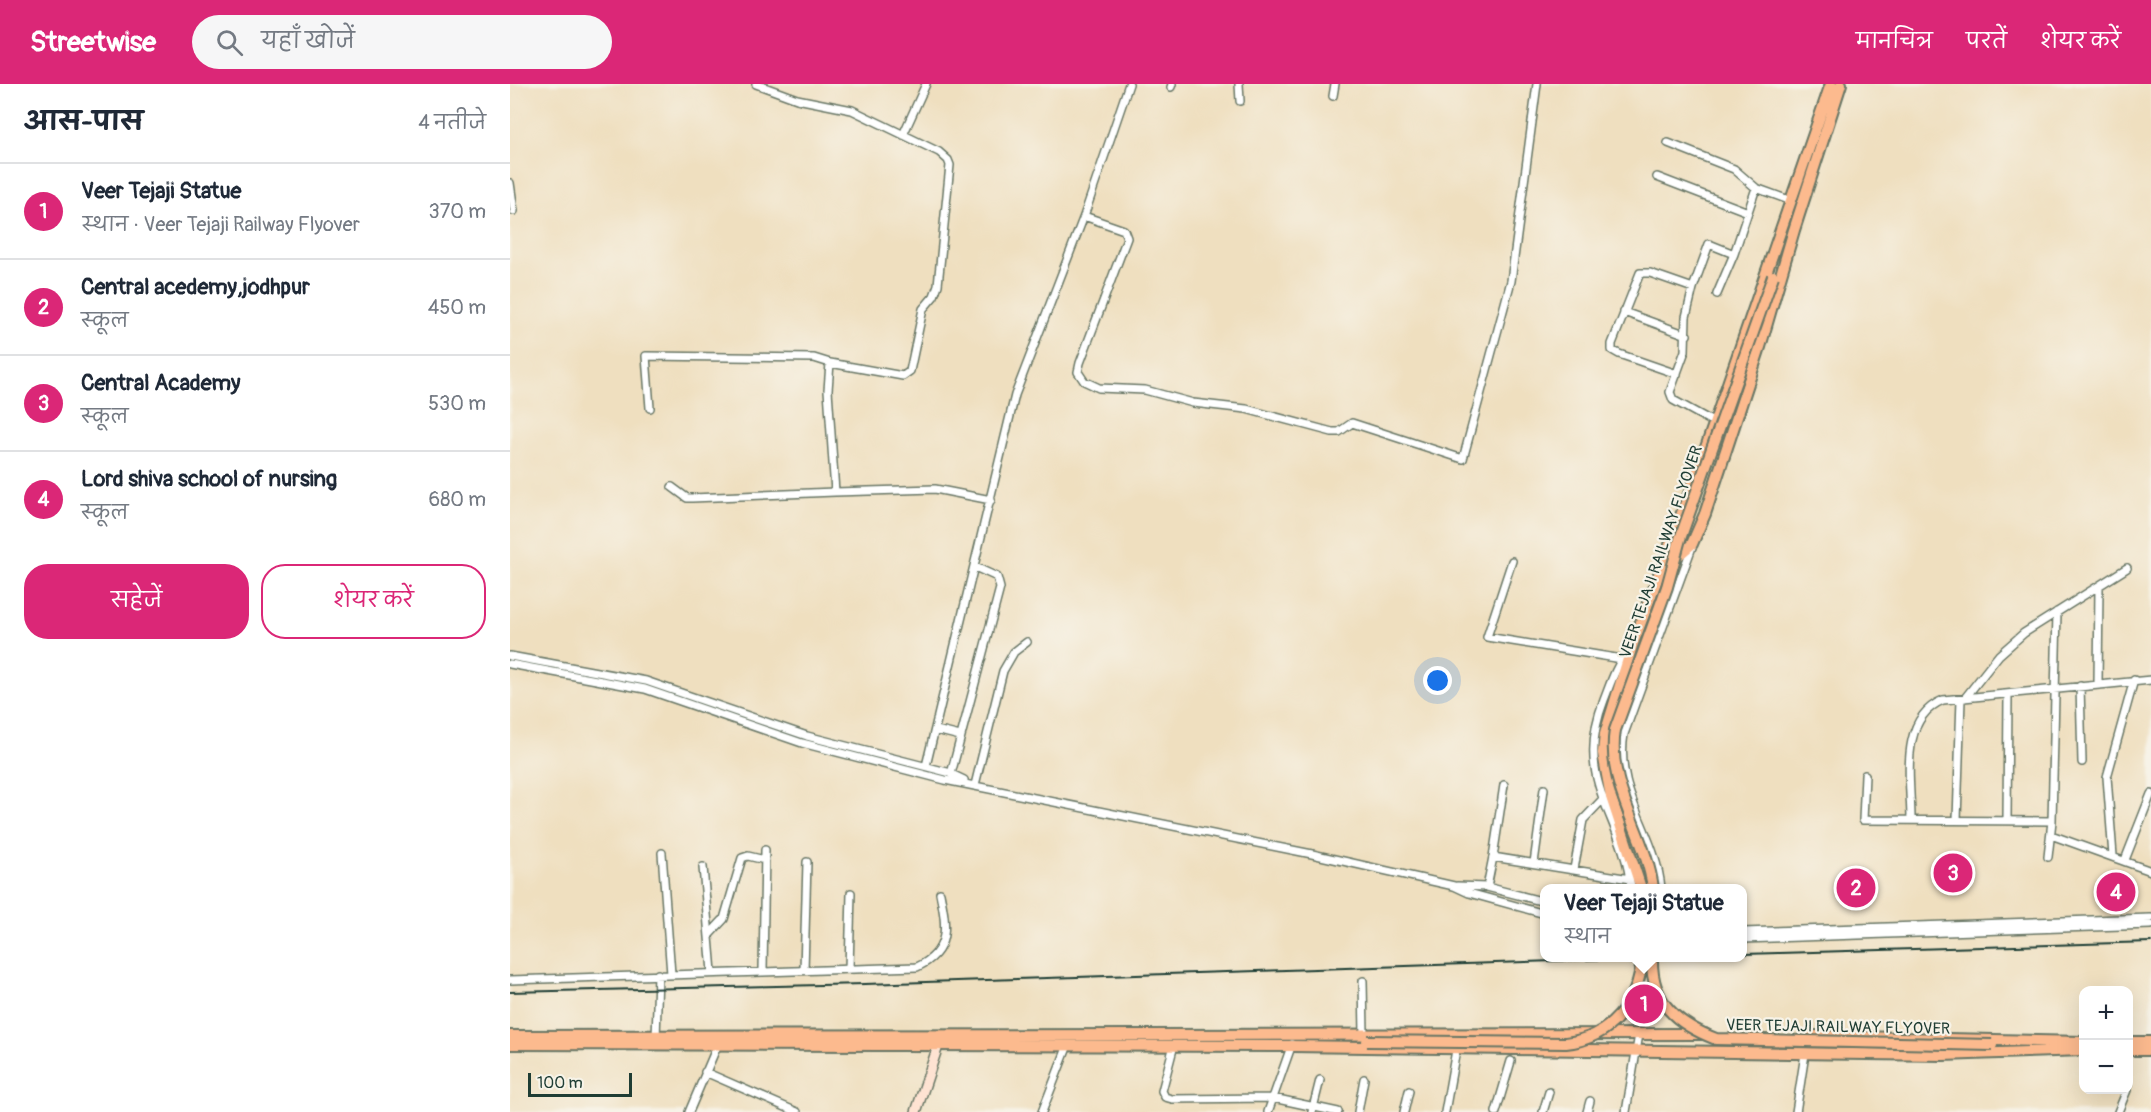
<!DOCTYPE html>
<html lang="hi">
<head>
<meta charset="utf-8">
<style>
	body { margin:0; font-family:Pangolin,"Playpen Sans Deva",sans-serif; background:#f6f6f7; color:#1f2937 }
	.controls { position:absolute; right:18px; bottom:18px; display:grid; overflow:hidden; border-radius:12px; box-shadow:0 6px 24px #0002 }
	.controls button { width:54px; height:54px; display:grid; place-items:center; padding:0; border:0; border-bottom:2px solid #e0e1e3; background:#fff; color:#1f2937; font:30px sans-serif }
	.scale { position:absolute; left:18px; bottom:15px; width:104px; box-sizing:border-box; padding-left:6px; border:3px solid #1f3d34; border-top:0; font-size:16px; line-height:21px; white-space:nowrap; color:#1f3d34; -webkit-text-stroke:4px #f7f3e8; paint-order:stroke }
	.you { position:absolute; left:928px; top:597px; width:21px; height:21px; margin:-15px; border:4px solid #fff; border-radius:50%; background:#1a73e8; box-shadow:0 0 0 9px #1a73e833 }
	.badge { display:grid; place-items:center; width:39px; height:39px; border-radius:50%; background:#db2777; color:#fff; font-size:20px; font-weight:700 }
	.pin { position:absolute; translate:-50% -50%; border:3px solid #fff; box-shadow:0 2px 6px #0006 }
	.popup { position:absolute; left:1030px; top:800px; width:207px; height:78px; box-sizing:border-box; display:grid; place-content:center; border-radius:12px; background:#fff; filter:drop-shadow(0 2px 4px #0005); font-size:20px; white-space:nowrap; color:#747a83 }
	.popup b { font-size:22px; color:#1f2937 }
	.popup::after { content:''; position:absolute; left:50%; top:100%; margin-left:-12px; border:12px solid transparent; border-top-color:#fff }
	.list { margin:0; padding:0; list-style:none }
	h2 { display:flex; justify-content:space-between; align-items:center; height:78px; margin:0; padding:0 24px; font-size:26px }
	h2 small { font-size:20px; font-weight:400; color:#747a83 }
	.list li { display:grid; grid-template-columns:39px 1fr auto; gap:18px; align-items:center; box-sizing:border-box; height:96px; padding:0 24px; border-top:2px solid #e0e1e3 }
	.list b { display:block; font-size:22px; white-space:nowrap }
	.list p { margin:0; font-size:20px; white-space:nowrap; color:#747a83 }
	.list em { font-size:20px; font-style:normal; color:#747a83 }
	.actions { display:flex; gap:12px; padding:18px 24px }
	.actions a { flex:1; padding:14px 0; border:2px solid #db2777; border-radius:24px; text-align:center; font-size:21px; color:#db2777 }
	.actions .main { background:#db2777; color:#fff }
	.icon { flex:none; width:33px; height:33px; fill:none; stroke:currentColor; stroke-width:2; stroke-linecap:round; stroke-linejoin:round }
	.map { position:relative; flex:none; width:1641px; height:1028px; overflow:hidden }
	header { display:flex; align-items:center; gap:36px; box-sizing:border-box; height:84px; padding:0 30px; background:#db2777; color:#fff }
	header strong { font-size:28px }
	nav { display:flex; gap:33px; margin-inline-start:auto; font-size:21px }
	.search { width:420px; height:54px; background:#f6f6f7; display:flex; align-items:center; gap:15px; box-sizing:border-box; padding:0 21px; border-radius:33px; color:#747a83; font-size:22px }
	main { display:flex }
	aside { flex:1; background:#fff }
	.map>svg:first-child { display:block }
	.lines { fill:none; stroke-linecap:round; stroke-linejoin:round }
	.street-casing { stroke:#687665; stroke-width:10 }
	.secondary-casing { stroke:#687665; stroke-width:12 }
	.primary-casing { stroke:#687665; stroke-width:14 }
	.street { stroke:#fff; stroke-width:7 }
	.secondary { stroke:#fee3d2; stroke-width:9 }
	.primary { stroke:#fcba8e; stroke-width:10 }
	.rail { stroke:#1f3d34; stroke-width:2 }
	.primary-bridge-casing { stroke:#687665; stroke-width:14; stroke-linecap:butt }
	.primary-bridge { stroke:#fcba8e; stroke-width:10 }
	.labels { text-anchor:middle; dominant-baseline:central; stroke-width:4.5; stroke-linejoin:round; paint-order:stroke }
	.street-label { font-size:16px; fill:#1f3d34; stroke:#f7f3e8 }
</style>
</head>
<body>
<header>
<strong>Streetwise</strong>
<div class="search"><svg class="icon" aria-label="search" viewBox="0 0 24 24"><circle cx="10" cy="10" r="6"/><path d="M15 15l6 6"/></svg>यहाँ खोजें</div>
<nav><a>मानचित्र</a><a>परतें</a><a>शेयर करें</a></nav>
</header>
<main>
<aside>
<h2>आस-पास<small>4 नतीजे</small></h2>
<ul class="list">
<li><span class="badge">1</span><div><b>Veer Tejaji Statue</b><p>स्थान · Veer Tejaji Railway Flyover</p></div><em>370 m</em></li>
<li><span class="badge">2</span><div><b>Central acedemy,jodhpur</b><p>स्कूल</p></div><em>450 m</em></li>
<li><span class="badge">3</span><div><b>Central Academy</b><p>स्कूल</p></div><em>530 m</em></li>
<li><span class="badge">4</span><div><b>Lord shiva school of nursing</b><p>स्कूल</p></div><em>680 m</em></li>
</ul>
<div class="actions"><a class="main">सहेजें</a><a>शेयर करें</a></div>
</aside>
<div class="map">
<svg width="1641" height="1028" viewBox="0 0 1641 1028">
	<rect width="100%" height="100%" fill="#f7f3e8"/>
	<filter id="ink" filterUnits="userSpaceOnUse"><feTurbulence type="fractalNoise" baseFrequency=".0167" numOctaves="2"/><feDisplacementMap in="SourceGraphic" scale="12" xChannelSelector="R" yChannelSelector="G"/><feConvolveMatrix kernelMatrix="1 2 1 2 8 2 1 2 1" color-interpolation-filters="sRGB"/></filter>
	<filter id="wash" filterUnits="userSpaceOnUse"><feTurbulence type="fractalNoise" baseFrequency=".008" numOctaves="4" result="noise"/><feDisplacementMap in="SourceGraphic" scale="24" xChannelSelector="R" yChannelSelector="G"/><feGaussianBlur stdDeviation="1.35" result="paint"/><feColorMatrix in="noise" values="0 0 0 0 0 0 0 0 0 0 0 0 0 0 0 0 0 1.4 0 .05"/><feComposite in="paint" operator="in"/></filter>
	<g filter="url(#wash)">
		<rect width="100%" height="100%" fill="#efdfbf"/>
	</g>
	<g filter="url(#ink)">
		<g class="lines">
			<g class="street-casing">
				<path id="street" d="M246,0L287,15L342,26L429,68L438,76L440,81L428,201L424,212L413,225L400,287L393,292L320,279L318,306L325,408L425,405L481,416
					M729,0L730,17
					M661,3L662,0
					M823,12L825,0
					M393,51L416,0
					M1158,59L1224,85L1246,104L1279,116
					M1147,93L1238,128
					M0,99L4,127
					M574,132L614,146L617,154L570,279L568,288L574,297L589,304L635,306L683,319L736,325L822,348H829L842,339L953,375L1001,197L1027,0
					M1207,210L1224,170
					M1114,228L1177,251
					M1167,290L1109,270L1102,266V260L1130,189H1140L1183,204
					M140,324L136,272L304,274L320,279
					M1203,338L1163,316L1160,308L1175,267L1176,233L1183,204L1199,160L1224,170L1246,104
					M162,403L177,414H182L325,408
					M1002,477L977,553L1112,575
					M1119,567C1106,581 1101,598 1094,616C1062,698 1114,732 1121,804
					M0,572L136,597L297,652L437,688L454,696
					M0,580L135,605L292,659L435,696L802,770L944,802L959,809L1035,830
					M1588,600L1589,502
					M1570,602L1572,678
					M1455,614L1489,571L1514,549L1617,484
					M426,646L450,652
					M416,682L505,311L574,132L619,0
					M441,690L490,504L487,493L465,483
					M1355,691L1353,736L1542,737
					M465,701L493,587L504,568L517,558
					M1401,736C1401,696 1388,635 1433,616L1641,596
					M1447,736L1451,615
					M1497,737L1498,610
					M1541,751L1641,787
					M152,769L161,890
					M1603,772L1597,693L1624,596
					M983,773L994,701
					M1538,773L1542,737L1547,528
					M1615,776L1641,710
					M1024,779L1034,705
					M193,783L202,888
					M1064,785L1073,736L1092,716
					M947,802L977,803L1035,818
					M977,803L983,773L1120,795
					M1151,804C1146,749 1104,709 1114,650L1182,463
					M1233,848L1641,834
					M199,851L214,835L232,774L238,772L255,776
					M1233,855L1641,841
					M339,885L341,809
					M253,886L255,766
					M294,886L297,778
					M0,896L407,883C442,867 436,840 430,809
					M853,897L854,950
					M146,955L148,890
					M664,961L652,1007L655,1013L662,1015L763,1014L828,1028
					M195,988L287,1028
					M1618,998V1001
					M179,1028L208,960
					M532,1028L558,961
					M758,1028L782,960
					M802,1028L810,996
					M848,1028L854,995
					M894,1028L899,1007
					M935,1028L946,966
					M986,1028L1001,977
					M1033,1028L1039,1008
					M1077,1028L1080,1017
					M1116,1028L1129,950
					M1286,1028L1295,970
					M1608,1028L1617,1006"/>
			</g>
			<g class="secondary-casing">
				<path id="secondary" d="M406,1028L430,956"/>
			</g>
			<g class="primary-casing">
				<path id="primary" d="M1162,477L1182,460L1195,430L1250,263L1284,146L1331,0
					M1131,804L1101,713L1093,669L1095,650L1122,562L1190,381L1321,0
					M0,952L1195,950
					M1301,952L1574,958
					M1618,958H1641
					M0,960L781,962L1433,971L1574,966
					M1618,966H1641"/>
			</g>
			<use href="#street" class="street"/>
			<use href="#secondary" class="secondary"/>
			<use href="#primary" class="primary"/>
			<path class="rail" d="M1233,870L1641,858
				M0,908L355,900L1132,874"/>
			<g class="primary-bridge-casing">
				<path id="primary-bridge" d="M1143,804C1136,750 1096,703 1105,646L1157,503L1170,455L1263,192
					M1142,874C1141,919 1167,940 1206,955L1482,961
					M857,957L1056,959C1101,954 1129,918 1132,874"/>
			</g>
			<use href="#primary-bridge" class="primary-bridge"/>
		</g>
	</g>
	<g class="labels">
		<g class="street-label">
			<text transform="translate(1151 468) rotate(-71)">VEER TEJAJI RAILWAY FLYOVER</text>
			<text transform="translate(1328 943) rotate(1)">VEER TEJAJI RAILWAY FLYOVER</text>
		</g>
	</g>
</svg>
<div class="controls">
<button>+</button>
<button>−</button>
</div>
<div class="scale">100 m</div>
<div class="you"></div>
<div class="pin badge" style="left:1134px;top:920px">1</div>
<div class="popup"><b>Veer Tejaji Statue</b>स्थान</div>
<div class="pin badge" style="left:1346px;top:804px">2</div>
<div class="pin badge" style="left:1443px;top:789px">3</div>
<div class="pin badge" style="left:1606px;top:808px">4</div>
</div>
</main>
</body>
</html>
